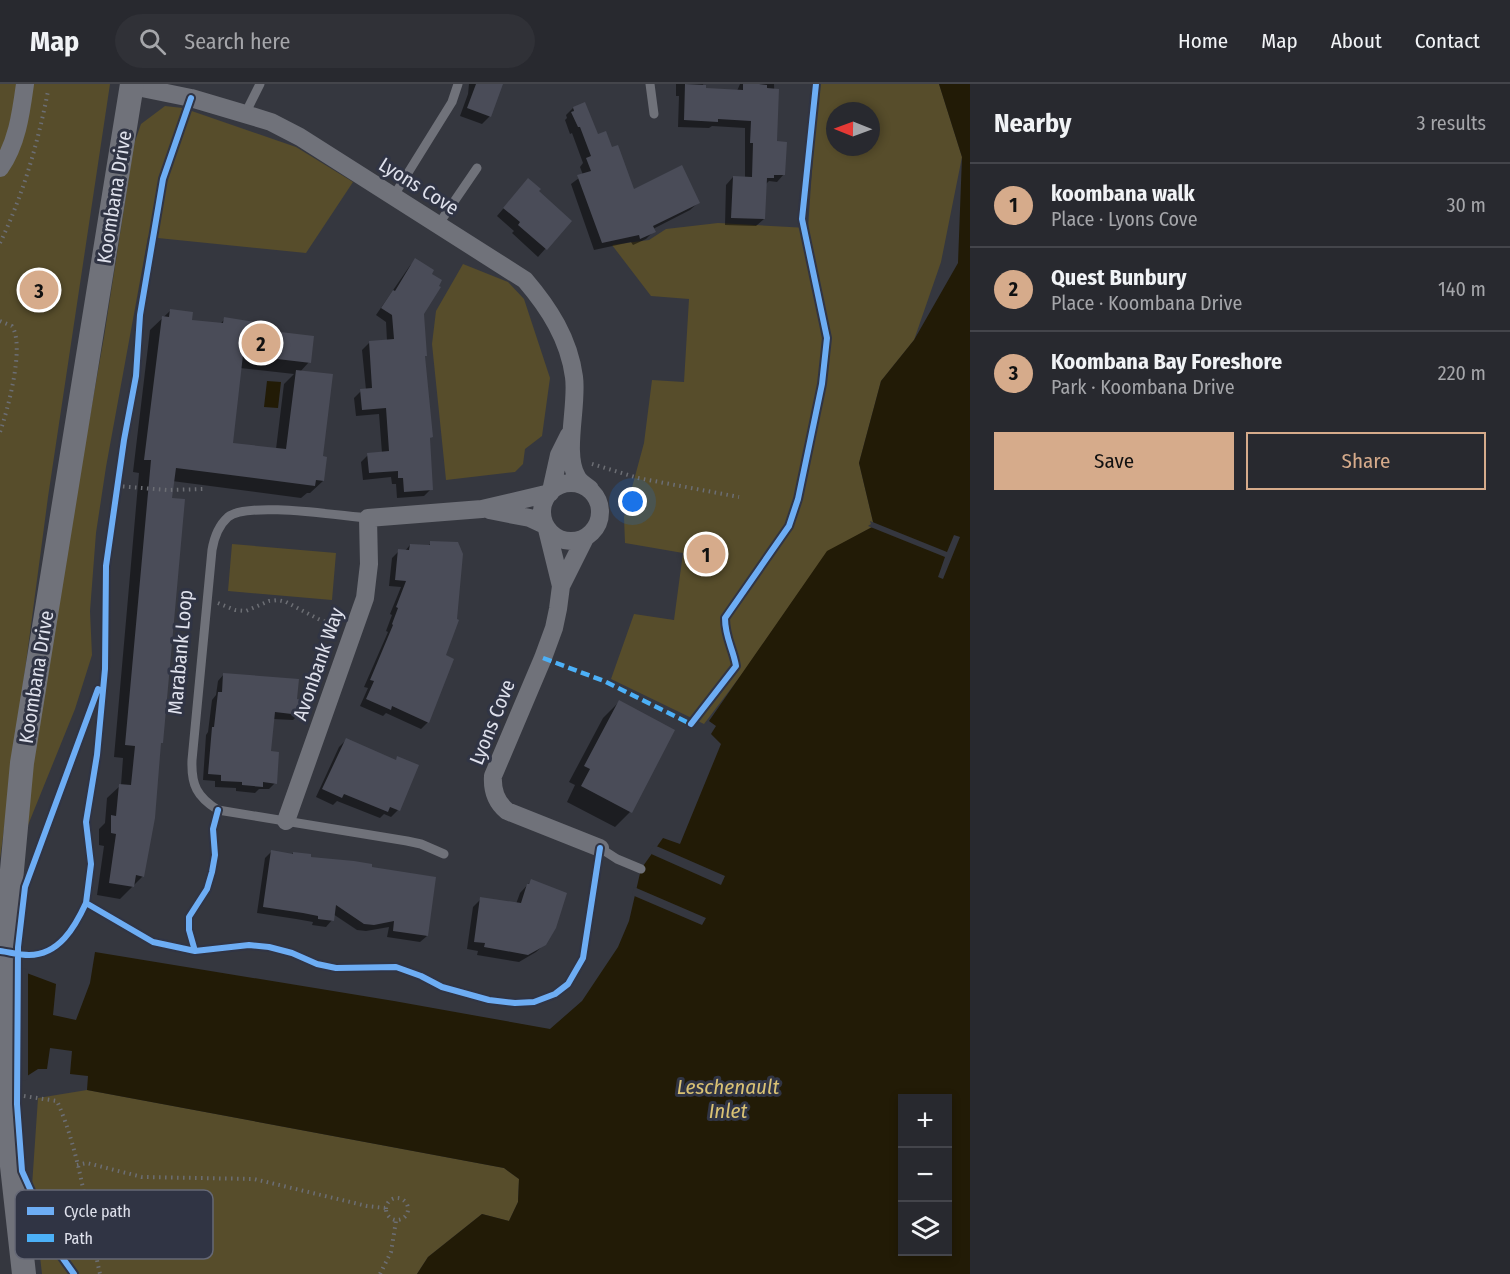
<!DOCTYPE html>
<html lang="en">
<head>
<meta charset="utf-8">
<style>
	body { margin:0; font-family:"Fira Sans Condensed",sans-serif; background:#303137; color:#f1f3f6 }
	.controls { position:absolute; right:18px; bottom:18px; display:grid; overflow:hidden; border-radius:0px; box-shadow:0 3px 9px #0003 }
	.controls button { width:54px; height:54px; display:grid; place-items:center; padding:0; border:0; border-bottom:2px solid #44454b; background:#28292f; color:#f1f3f6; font:30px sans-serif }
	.compass { position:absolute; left:826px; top:18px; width:54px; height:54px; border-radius:50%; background:#28292f; box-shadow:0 3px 9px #0003; rotate:271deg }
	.you { position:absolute; left:633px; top:418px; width:21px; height:21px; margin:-15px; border:4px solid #fff; border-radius:50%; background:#1a73e8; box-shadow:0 0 0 9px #1a73e833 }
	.badge { display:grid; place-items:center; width:39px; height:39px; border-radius:50%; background:#d6ab8b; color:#111; font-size:20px; font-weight:700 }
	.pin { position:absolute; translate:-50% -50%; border:3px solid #fff; box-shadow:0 2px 6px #0006 }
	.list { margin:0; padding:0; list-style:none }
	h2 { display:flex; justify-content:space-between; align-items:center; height:78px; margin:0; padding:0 24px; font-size:26px }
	h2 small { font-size:20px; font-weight:400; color:#a5a6aa }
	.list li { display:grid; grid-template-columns:39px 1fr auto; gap:18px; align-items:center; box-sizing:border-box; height:84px; padding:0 24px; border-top:2px solid #44454b }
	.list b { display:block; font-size:22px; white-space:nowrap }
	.list p { margin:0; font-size:20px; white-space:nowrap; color:#a5a6aa }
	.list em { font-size:20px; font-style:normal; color:#a5a6aa }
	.actions { display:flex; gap:12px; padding:18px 24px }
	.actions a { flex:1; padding:14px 0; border:2px solid #d6ab8b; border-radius:0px; text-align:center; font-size:21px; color:#d6ab8b }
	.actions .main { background:#d6ab8b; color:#111 }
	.icon { flex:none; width:33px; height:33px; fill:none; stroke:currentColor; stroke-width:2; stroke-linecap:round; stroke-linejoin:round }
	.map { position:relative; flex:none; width:970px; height:1190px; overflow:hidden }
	header { display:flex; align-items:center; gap:36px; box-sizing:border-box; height:84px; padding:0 30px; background:#28292f; border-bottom:2px solid #44454b }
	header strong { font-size:28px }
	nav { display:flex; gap:33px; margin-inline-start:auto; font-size:21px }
	.search { width:420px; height:54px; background:#303137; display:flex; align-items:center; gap:15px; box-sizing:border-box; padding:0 21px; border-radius:33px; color:#a5a6aa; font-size:22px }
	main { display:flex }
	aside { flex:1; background:#28292f }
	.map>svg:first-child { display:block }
	.green { fill:#574d2b; fill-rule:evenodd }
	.water { fill:#221b06; fill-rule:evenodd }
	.pier { fill:#35373f }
	.shadow { fill:#0007; fill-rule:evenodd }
	.building { fill:#4a4c58 }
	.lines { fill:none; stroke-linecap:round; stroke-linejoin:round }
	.path { stroke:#6c6e74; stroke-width:4; stroke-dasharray:1.5 4.5; stroke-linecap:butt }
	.lane { stroke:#70727a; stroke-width:9 }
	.street { stroke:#70727a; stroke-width:18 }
	.secondary { stroke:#70727a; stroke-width:24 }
	.quiet { stroke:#4cb0f7; stroke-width:4.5; stroke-dasharray:9 4.5; stroke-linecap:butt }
	.cycleway-casing { stroke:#303444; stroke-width:10 }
	.cycleway { stroke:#6dadf4; stroke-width:6 }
	.labels { text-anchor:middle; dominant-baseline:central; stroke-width:6; stroke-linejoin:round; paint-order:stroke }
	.street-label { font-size:20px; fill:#dfe1ec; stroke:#303444 }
	.water-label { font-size:21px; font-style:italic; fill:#dac274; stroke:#303444 }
	.key { fill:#303444; stroke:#656876; stroke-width:1.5 }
	.key-label { font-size:16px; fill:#dfe1ec }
</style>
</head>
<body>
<header>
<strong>Map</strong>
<div class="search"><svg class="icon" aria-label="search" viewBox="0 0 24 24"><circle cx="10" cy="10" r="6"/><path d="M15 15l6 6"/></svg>Search here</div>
<nav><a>Home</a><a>Map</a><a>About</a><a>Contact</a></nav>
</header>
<main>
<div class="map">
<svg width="970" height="1190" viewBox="0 0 970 1190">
	<rect width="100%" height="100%" fill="#35373f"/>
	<path class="green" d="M0,0H110L48,413L0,775Z
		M818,0H939L962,73L941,178L914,256L881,297L859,379L874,442L827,468L742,590L704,640L611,595L634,530L674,536L683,469L625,459L624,433L644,359L652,296L684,298L689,215L651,212L612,161L649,156L666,145L718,139L808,144ZM835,27H871V63H835Z
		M165,22L183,24L296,63L353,98L306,169L148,153L106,383L96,449L90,527L92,571L75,625L24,751L29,674L104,253L134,60L141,40Z
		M463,180L508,198L524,215L550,294L542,352L525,365L523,380L515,388L446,396L432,260L436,227Z
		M232,460L336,469L332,516L228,507Z
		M87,1006L504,1084L519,1095L518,1118L509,1137L482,1130L428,1173L417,1190H42L32,1102L38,1014Z"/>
	<path class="water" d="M939,0H970V1190H417L428,1173L482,1130L509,1137L518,1118L519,1095L504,1084L87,1006L88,992L70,990L72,967L50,964L47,985H38L24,994L0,879L56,900L53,931L76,936L90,899L95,868L394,917L550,945L582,917L618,863L629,837L641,785L663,754L680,760L721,660L711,650L716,642L709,637L827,467L874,442L859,379L881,297L914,256L958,179L962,73ZM902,1014H948V1168H902Z
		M267,297L281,298L278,324L264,323Z"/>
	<path class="pier" d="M870,437L947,468L954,451L960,453L943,495L938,493L945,473L868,442L871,440Z
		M654,761L725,792L721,801L649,769Z
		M634,803L706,834L702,841L632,811Z
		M0,876L28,886V995L24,997L0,995Z"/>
	<path class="shadow" d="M469,0H500L490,32L482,40L460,32L468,10Z
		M676,0H703L705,6L737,7L740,0H774L776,59L784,90L777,98L769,97L765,101L764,135L756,142L725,141L726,101L733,93L745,94V44L712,42L709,44L678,43L679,12H676Z
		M573,24L597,52L611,64L634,107L698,119L690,126L653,145L654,147L646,155L633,161L631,158L594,166L571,100L583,91L580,83L583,79L572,49L570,50L565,36L567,34L566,31Z
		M521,104L570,137L538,173L512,149L514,147L497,132Z
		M415,176L423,229L424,273L431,353L428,356L431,405L424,412L397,414L396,400H392L391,393L363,396L361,378L368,371L382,369L379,330L356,332L354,314L361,307L366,306L362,266L369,259L387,257L386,238L376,231L409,183Z
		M171,226L190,238L219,241L225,235L271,248L309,278L300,288L321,374L323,397L310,409H307L301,414L172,397L160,660L143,792L120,815L97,811L104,762L99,761V745L105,739L107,714L121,701L123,674L114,673L139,389L133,388L150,246ZM240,284L294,290L284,300L276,365L231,360Z
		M431,459L444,572L428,638L421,645L386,629L383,632L360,622L368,604L364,603L388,548L386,547L392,531L390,530L401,503L389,502L392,474L399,467H405L410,461L428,462Z
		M224,590L295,617L299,630L293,636L273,635L270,669L275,699L269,705H259L255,709L236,707V704L215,703V697L203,696L206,651L208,648L212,616L216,611L218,597Z
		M619,618L630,728L615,743L567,718L575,701L569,698L603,634Z
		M346,656L395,677L398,674V726L391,733L384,730L380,734L337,717L333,721L316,713L339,663Z
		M271,768L291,771L293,769L309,774L427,852L420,858L387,853L389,843L366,847L357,846L333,830L332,836L326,843L312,841L313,838L296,835L257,829L265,774Z
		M531,797L545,860L536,868L519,878L477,871L478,867L467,865L473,823L481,815L516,820L520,809Z"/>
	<path class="building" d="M476,0H503L491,33L467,24Z
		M685,0L706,1V4L743,6V0H759L767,1V4L779,5L777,57L787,58L785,91H774V94H767L765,135L731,134L733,92L752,93L753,59H750L751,37L718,35V38L684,36Z
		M585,18L598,50L606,47L612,63L618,61L634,105L682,81L700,119L653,142L656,148L640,155L639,151L602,159L577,91L591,87L586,74L591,72L580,43H578L571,28L574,27L573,23Z
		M528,94L541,105L539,107L572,137L547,166L518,141L520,138L503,124Z
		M415,174L434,186L432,190L442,196L439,202L441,203L424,230L427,272H425L433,353L430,354L433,406L404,408L403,394H398V387L369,389L367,369L389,367L386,324L362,326L360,305L372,304L369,257L394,255L392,231L381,224L393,206L395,207Z
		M170,225L193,228L192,236L223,239L224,233L273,241L272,247L314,252L311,279L243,271L233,359L286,365L296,286L333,290L323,372L327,373L324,397L316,396L315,402L176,384L172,414L185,415L163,659H161L155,734L144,793L136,791L134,803L109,799L116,750L111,749V731L116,732L119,700L131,701L135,662L125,661L151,376H144L162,232L169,233Z
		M430,457L458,458L463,470L457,535L459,536L446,571L454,575L429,639L392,622L391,626L366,615L374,597L370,596L393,541L392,540L398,524L396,523L406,497L395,496L398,465L409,466L410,460L430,461Z
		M223,589L299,595L297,615L302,616L300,631L275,628L271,667L279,668L277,700L263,698V703L242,701V698L221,697V691L208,690L212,643H214L218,608H222Z
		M619,616L675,646L632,729L581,702L590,685L584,682Z
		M346,654L396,676L397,672L419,681L400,727L390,723L388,728L344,710L342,714L322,705Z
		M271,766L293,770V768L311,770V773L354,777L372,780V783L436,793L428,852L393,847L394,837L374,841L364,840L336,821L334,837L318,835V832L303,829L263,823Z
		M531,795L567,809L556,844L546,861L528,871L484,863L485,859L474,858L480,813L521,819L527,800H529Z"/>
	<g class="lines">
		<path class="path" d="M0,159C23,111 38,59 48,7
			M0,237L12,242C25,262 8,325 0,348
			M592,380L638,394L739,413
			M117,402L167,406L205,405
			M218,519L235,526L246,527L269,517L278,516L286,518L322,537L337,540
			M24,1012L57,1017C81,1071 87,1133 100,1190
			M77,1081L87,1079L142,1093L254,1095L367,1122L385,1124
			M386 1125a11 11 0 1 1 22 0a11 11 0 1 1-22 0Z
			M380,1190L391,1168L396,1137"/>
		<path class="lane" d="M650,0L654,30
			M245,30L260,0
			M393,113L452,18L458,0
			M438,141L477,84
			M368,434C340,432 248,417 228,433C218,442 214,454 212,466L192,676C191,701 197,713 218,726L407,757L421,760L444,770
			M600,764L617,775L641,785"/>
		<path class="street" d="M132,2L191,14L245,30L271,38L300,53L525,196C549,224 569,255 574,293C578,321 563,370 577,393C579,397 586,402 590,405
			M0,84C17,60 21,29 25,0
			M542 428a29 29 0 1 1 58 0a29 29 0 1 1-58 0Z
			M551,407L559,371L569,351
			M489,426L530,434L545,441
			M547,445L561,502L558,525L554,544L543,574L493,692C492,707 496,718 507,727L600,764
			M561,502L585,454
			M286,737L365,514L369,480L368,434L482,425L550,409"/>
		<path class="secondary" d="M24,1190L5,1019V861L22,679L132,0"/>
		<path class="quiet" d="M543,574L604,597L691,640"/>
		<g class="cycleway-casing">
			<path id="cycleway" d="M691,640L736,582C733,564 725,554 725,534L789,442L798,415L822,300L827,254L802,135L816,0
				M86,819L91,780L86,738L97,671L105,585L106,482L124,356L136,292L140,231L163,95L191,14
				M0,867C9,868 19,871 29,871C59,871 75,843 86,819L153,858L195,867L249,861L269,863L292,869L317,880L336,884L396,883L421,892L442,903L489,916L515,919L534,918L555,910L568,900L583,874L600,764
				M195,867L189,846V833L207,805L212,788L215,771L213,745L218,726
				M74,1190L59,1169L22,1087L17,1020L18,863L25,803L98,605"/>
		</g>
		<use href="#cycleway" class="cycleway"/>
	</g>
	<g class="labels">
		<g class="street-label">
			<text transform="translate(419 102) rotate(32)">Lyons Cove</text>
			<text transform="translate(114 113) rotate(-81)">Koombana Drive</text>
			<text transform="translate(180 568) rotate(-85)">Marabank Loop</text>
			<text transform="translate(318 580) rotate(-71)">Avonbank Way</text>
			<text transform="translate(36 593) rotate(-81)">Koombana Drive</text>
			<text transform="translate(492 638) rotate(-68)">Lyons Cove</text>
		</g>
		<g class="water-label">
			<text x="728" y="1003">Leschenault<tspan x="728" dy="24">Inlet</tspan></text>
		</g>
	</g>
	<rect x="15" y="1106" width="198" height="69" rx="9" class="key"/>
	<rect x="27" y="1123" width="27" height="8" fill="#6dadf4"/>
	<rect x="27" y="1150" width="27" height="8" fill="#4cb0f7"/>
	<g class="key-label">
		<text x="64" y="1133">Cycle path</text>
		<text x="64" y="1160">Path</text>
	</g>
</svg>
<div class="controls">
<button>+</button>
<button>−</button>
<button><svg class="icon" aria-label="layers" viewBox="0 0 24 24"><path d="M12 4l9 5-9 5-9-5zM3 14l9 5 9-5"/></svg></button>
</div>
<svg class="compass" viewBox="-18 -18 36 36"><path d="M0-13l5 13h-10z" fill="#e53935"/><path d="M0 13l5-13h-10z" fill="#a5a6aa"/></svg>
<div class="you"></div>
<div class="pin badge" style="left:706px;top:470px">1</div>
<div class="pin badge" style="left:261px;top:259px">2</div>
<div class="pin badge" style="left:39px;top:206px">3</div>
</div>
<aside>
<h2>Nearby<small>3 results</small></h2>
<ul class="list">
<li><span class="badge">1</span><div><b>koombana walk</b><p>Place · Lyons Cove</p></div><em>30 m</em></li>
<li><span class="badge">2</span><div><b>Quest Bunbury</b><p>Place · Koombana Drive</p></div><em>140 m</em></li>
<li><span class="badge">3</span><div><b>Koombana Bay Foreshore</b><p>Park · Koombana Drive</p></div><em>220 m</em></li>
</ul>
<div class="actions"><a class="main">Save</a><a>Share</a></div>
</aside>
</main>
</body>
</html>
